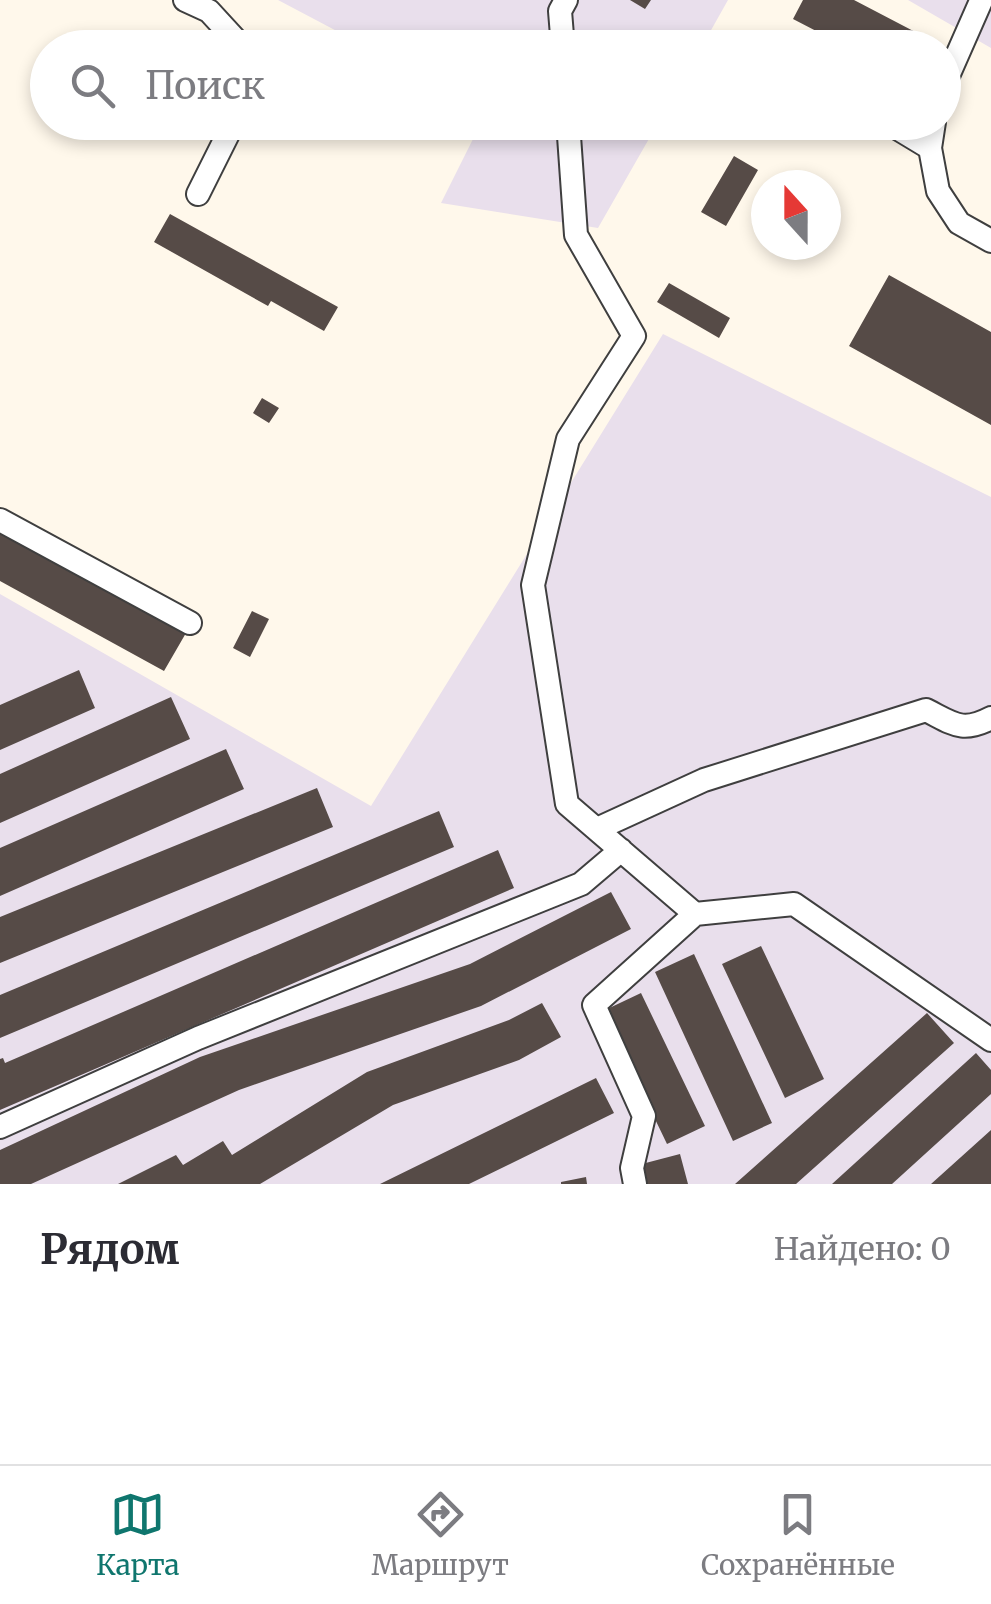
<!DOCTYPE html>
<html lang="ru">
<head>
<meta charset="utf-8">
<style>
	body { margin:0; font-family:Merriweather,serif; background:#f7f7f7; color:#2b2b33 }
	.compass { position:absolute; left:751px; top:170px; width:90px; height:90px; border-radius:50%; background:#fff; box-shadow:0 5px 15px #0003; rotate:339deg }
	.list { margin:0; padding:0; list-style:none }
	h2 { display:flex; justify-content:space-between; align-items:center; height:130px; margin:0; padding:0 40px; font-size:42px }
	h2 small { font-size:32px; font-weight:400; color:#7c7c81 }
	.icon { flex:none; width:55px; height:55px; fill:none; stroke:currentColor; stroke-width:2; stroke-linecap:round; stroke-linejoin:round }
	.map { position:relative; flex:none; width:991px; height:1184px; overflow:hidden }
	.search { position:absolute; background:#fff; box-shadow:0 5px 15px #0003; left:30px; right:30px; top:30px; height:110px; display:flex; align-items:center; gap:25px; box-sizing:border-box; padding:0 35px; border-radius:55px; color:#7c7c81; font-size:38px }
	.sheet { height:280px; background:#fff }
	nav { display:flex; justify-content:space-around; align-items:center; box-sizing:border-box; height:140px; border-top:2px solid #e1e1e2; background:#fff; font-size:28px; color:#7c7c81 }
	nav a { display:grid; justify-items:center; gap:5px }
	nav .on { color:#0f766e }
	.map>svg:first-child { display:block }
	.industrial { fill:#e9dfec }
	.building { fill:#564b47 }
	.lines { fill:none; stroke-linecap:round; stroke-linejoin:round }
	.minor-casing { stroke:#3f3f3f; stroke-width:26 }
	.minor { stroke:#fff; stroke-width:22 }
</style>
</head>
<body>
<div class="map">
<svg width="991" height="1184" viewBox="0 0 991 1184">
	<rect width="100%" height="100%" fill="#fff8eb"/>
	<path class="industrial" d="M278,0H728L701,48L367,47Z
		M908,0H991V48Z
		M481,123H658L598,228L441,203Z
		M663,334L991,497V1184H0V594L371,806Z"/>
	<path class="building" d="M630,0H651L645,9Z
		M803,0H854L921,35L914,48H849L793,19Z
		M734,156L758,170L726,226L701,212Z
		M170,214L338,307L324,331L271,301L268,306L154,242Z
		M889,275L991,332V425L849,346Z
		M669,283L730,318L719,338L657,302Z
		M262,398L279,408L269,423L253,413Z
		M0,531L186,633L164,671L0,581Z
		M252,611L269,619L250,657L233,648Z
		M79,670L95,708L0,750V705Z
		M171,697L190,739L0,823V774Z
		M226,749L244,789L0,896V848Z
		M317,788L333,827L0,963V917Z
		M439,811L454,847L0,1038V995Z
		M498,850L514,888L0,1110V1059L3,1058L5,1063Z
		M611,892L631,929L481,1006L239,1090L31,1184H0V1150L200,1057L470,964Z
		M761,946L824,1079L785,1098L722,964Z
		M694,954L772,1123L733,1141L655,972Z
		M641,993L705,1126L667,1144L603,1011Z
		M542,1003L561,1037L519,1060L393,1105L260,1184H118L176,1155L183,1165L223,1141L232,1155L367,1072L509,1020Z
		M927,1013L954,1043L796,1184H735Z
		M976,1053L991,1070V1094L892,1184H832Z
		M596,1078L614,1113L469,1184H380Z
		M991,1130V1184H931Z
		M680,1154L688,1184H643L638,1165Z
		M586,1177L587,1184H561V1182Z"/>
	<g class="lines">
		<g class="minor-casing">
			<path id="minor" d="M185,0L209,11L243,48
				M563,48L560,11L566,0
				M944,85L981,1
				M568,122L576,235L634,336L568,439L533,585L567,804L695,914L594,1005L644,1116L632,1168L635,1184
				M887,122L930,148
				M934,122L930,148L938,191L959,223L991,241
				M198,194L234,122
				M0,520L190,623
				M597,829L704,780L926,710C954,724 962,733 991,718
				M695,914L794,904L991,1040
				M0,1127L198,1038L581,884L621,850"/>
		</g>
		<use href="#minor" class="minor"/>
	</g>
</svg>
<svg class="compass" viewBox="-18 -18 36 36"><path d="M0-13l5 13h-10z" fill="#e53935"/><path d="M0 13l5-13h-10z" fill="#7c7c81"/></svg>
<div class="search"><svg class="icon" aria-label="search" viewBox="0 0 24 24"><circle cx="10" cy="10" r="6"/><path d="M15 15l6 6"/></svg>Поиск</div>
</div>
<section class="sheet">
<h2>Рядом<small>Найдено: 0</small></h2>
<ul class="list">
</ul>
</section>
<nav>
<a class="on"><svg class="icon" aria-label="map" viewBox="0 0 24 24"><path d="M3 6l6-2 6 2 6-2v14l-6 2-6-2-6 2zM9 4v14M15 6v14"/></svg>Карта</a>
<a><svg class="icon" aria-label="directions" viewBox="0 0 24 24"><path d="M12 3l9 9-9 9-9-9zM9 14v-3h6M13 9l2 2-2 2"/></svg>Маршрут</a>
<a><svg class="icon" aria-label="saved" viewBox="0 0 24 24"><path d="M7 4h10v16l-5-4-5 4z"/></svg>Сохранённые</a>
</nav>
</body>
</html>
